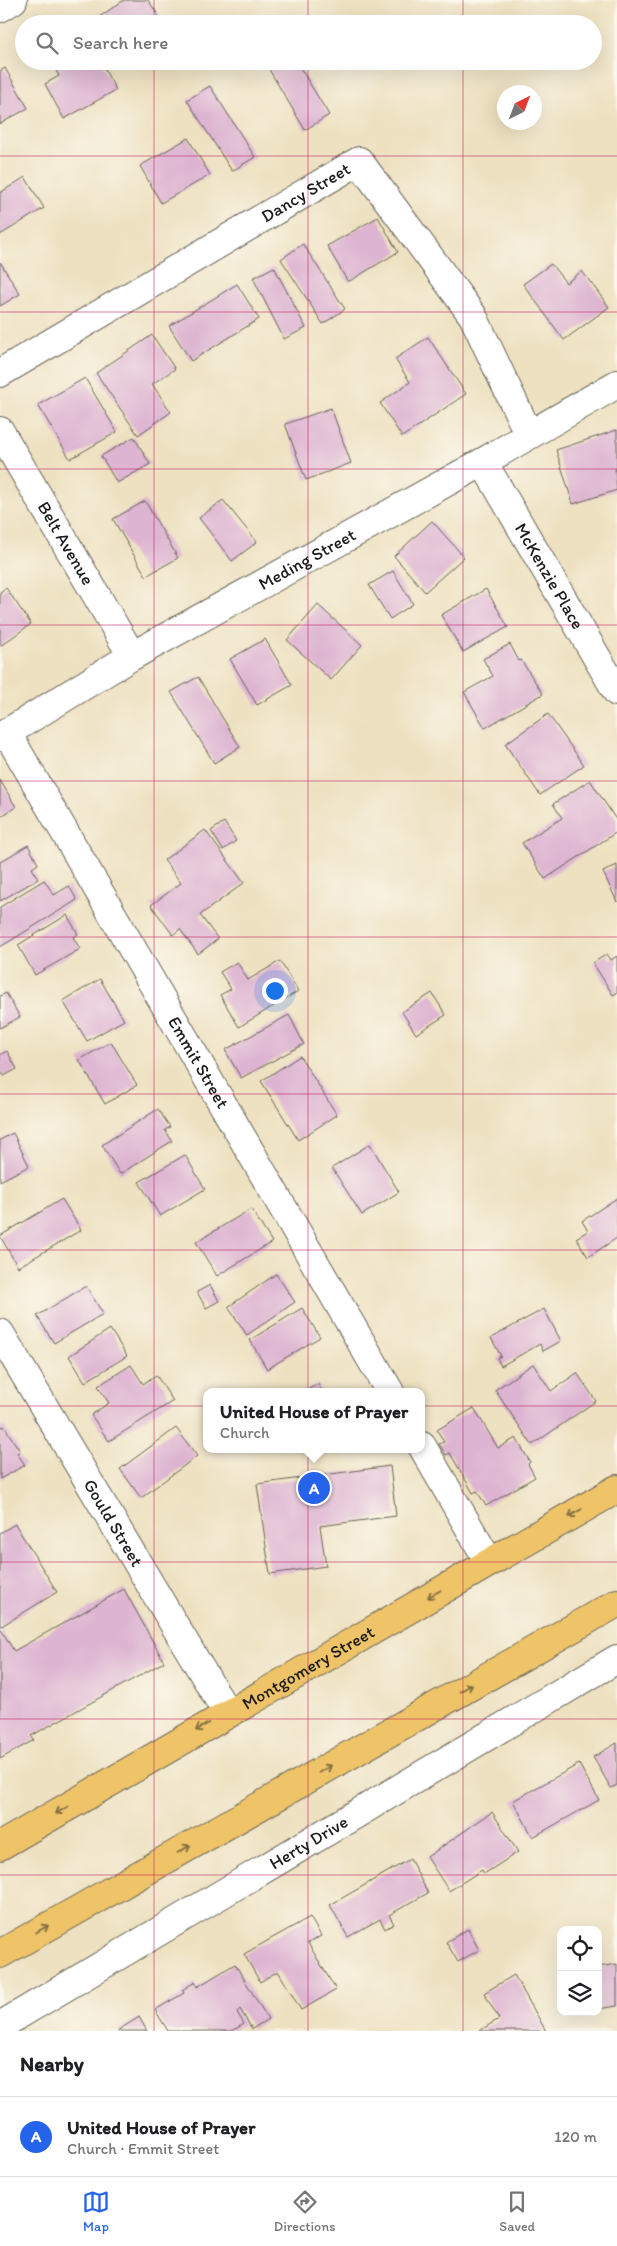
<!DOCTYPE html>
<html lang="en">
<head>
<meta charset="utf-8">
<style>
	body { margin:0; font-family:Itim,sans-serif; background:#f2f2f2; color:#202124 }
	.controls { position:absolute; right:15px; bottom:15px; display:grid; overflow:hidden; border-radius:10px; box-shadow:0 5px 20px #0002 }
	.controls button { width:45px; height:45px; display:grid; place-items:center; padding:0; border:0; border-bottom:1px solid #e0e0e0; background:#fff; color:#202124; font:25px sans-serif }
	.compass { position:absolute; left:497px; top:85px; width:45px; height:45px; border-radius:50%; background:#fff; box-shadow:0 5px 20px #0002; rotate:42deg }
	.you { position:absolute; left:274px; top:990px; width:18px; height:18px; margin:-12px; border:4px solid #fff; border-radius:50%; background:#1a73e8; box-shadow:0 0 0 8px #1a73e833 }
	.badge { display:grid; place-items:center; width:32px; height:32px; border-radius:50%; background:#2563eb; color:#fff; font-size:16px; font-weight:700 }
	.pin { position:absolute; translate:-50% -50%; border:2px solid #fff; box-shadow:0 1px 5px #0006 }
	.popup { position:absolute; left:203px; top:1388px; width:222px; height:65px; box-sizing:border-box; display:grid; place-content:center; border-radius:10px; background:#fff; filter:drop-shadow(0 1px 4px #0005); font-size:16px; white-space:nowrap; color:#757577 }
	.popup b { font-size:19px; color:#202124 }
	.popup::after { content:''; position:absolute; left:50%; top:100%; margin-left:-10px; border:10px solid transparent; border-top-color:#fff }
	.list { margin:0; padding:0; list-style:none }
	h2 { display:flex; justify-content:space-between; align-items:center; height:65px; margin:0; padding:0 20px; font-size:21px }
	h2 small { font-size:16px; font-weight:400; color:#757577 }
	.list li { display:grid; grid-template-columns:32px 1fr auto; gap:15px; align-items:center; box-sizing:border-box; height:80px; padding:0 20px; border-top:1px solid #e0e0e0 }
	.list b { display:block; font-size:19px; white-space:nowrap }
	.list p { margin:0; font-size:16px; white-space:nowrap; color:#757577 }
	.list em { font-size:16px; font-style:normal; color:#757577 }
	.icon { flex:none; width:28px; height:28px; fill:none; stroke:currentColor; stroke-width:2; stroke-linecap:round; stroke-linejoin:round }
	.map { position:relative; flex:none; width:617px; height:2031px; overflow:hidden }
	.search { position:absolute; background:#fff; box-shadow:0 5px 20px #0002; left:15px; right:15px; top:15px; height:55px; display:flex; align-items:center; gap:12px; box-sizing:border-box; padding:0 18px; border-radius:28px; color:#757577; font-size:19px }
	.sheet { height:145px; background:#fff }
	nav { display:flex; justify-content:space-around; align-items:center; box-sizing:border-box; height:70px; border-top:1px solid #e0e0e0; background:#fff; font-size:14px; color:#757577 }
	nav a { display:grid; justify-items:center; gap:2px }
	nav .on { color:#2563eb }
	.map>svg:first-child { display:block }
	.building { fill:#ddb4d1 }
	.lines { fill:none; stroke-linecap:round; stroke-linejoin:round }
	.minor-casing { stroke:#666156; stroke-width:30 }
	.major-casing { stroke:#666156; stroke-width:30 }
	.minor { stroke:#fff; stroke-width:28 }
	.major { stroke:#efc469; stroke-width:28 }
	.oneway { stroke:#867042 }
	.grid { fill:none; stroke:#c2185b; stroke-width:1; stroke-opacity:0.55 }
	.labels { text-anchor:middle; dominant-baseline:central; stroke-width:4.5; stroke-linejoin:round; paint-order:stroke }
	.street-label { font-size:18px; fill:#1c1c1c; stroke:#fbf7ec }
</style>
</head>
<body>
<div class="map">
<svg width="617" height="2031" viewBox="0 0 617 2031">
	<rect width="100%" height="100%" fill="#fbf7ec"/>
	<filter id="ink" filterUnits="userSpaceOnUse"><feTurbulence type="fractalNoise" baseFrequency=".02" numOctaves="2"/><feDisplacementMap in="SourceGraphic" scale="10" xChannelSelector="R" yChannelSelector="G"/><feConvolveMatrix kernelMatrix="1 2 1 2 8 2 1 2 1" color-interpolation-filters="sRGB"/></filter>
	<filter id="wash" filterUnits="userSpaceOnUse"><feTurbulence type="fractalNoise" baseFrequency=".0096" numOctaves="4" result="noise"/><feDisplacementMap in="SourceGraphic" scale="20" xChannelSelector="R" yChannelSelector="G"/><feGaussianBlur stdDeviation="1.12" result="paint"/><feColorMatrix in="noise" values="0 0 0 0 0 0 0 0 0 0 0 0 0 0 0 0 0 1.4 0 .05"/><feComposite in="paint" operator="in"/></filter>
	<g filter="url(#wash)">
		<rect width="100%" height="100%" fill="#eee1c1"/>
		<g id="blocks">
			<path class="building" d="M124,0H148L163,22L160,24H93L92,22Z
				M51,61H100L116,90L64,119L45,84L59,76Z
				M264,61H296L329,115L305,130Z
				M5,68L28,108L0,124V71Z
				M210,86L255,157L232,171L187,100Z
				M188,138L210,175L161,203L140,166Z
				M25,177L44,208L0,235V193Z
				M378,217L398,252L348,282L327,246Z
				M303,244L345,309L323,324L281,259Z
				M0,262L20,294L0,306Z
				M551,264L566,283L582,271L609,307L564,340L523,284Z
				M274,267L306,328L284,339L253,278Z
				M237,284L259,319L191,361L169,326Z
				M152,335L175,369L152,384L171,412L138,435L96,373Z
				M428,337L466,394L402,437L380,403L410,382L395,359Z
				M85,378L117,432L70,459L38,405Z
				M331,408L351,463L306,480L285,424Z
				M617,430V469H615L617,490L573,504L556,450Z
				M134,437L150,464L117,483L101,456Z
				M223,500L257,542L232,561L199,518Z
				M145,501L178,558L146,576L113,519Z
				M432,521L464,557L425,592L394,556Z
				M393,571L413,604L390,619L369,585Z
				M6,588L31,624L0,646V592Z
				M486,589L508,627L463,652L441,615Z
				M318,605L362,645L331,680L287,640Z
				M265,639L292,685L257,705L230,659Z
				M510,644L519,661L521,660L543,694L485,728L464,692L493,676L483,659Z
				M198,677L240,747L214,763L171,692Z
				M548,714L584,765L540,795L505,744Z
				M0,780L16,807L0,817Z
				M590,780L617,821V832L545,879L522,843L562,818L553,804Z
				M224,822L236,841L223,850L211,831Z
				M205,830L244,883L200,915L218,939L198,954L180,929L173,935L151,905L181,883L164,860Z
				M28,845L38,864L32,868L38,879L0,901V862Z
				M617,865V902L603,872Z
				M44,880L54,895L69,886L77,900L0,947V907Z
				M67,915L78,934L73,937L80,949L35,975L18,945Z
				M607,954L611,960L617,956V993L613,995L593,963Z
				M280,961L298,991L239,1027L220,995L231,989L220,972L237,962L248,980Z
				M100,979L124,1020L87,1041L63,1001Z
				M6,993L20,1017L0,1028V996Z
				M432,993L446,1015L416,1034L402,1012Z
				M289,1015L304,1044L241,1078L225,1050Z
				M111,1042L137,1085L105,1104L79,1060Z
				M7,1051L17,1069L4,1076L0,1070V1055Z
				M300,1056L337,1115L298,1140L261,1081Z
				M158,1109L170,1127L165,1130L172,1141L120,1174L102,1145Z
				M13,1133L29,1166L0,1181V1140Z
				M370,1144L399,1192L362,1215L332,1168Z
				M185,1155L205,1189L160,1216L139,1182Z
				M617,1198V1238L588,1257L576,1238L588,1231L582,1221Z
				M62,1199L81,1230L18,1267L0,1236Z
				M251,1209L272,1242L217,1276L196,1242Z
				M276,1274L295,1302L247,1335L228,1307Z
				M210,1285L219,1301L206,1308L197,1292Z
				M86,1286L103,1314L54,1343L37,1316Z
				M302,1308L320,1337L267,1369L250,1340Z
				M544,1309L561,1341L543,1351L540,1344L501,1366L497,1358L501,1356L491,1338Z
				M110,1329L127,1356L85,1382L69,1356Z
				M533,1364L551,1391L577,1373L596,1401L532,1445L495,1390Z
				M131,1365L143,1384L156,1375L173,1401L109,1441L91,1415L109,1403L98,1386Z
				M318,1384L322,1392H303Z
				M474,1408L498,1448L516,1438L530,1462L528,1464L535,1477L486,1506L477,1491L473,1493L450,1453L446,1455L439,1444L444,1442L437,1430Z
				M4,1426L20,1451L17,1453L25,1465L0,1479V1428Z
				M176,1428L197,1456L141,1498L120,1469Z
				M390,1466L396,1516L320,1526L326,1566L270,1574L257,1484Z
				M15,1524L57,1592L0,1627V1533Z
				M124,1589L164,1662L31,1736L34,1740L0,1759V1628L14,1651Z
				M617,1743V1785L611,1788L593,1757Z
				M579,1764L599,1800L533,1837L513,1801Z
				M492,1812L518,1852L484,1874L482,1870L449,1891L427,1857Z
				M410,1859L428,1893L389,1915L394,1924L385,1929L380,1919L348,1937L330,1905Z
				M310,1917L321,1936L308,1943L336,1990L301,2010L278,1971L260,1982L244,1954Z
				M468,1929L479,1950L458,1962L446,1942Z
				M235,1964L268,2019L252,2029L240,2009L237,2012L244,2024L232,2031H168L155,2010L184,1993L182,1990L195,1982L197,1987Z
				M617,1964V2006L598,2009V1967Z
				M514,1975L546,2031H479L499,2019L484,1993Z
				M139,2017L147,2031H117Z"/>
		</g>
	</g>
	<g filter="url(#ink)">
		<use href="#blocks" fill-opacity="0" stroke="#666156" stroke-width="1"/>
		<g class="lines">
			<g class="minor-casing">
				<g id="minor">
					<path d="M0,8L13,0"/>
					<path id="s1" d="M0,373L359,161L473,316L529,435"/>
					<path id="s2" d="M0,431L132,656"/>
					<path id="s3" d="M483,462L617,692"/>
					<path id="s4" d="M7,733L390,1392"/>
					<path id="s5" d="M0,737L132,656L483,462L617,384"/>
					<path id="s6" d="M0,1333L227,1713"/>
					<path d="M422,1446L489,1562"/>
					<path id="s7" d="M0,2026L617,1659"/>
				</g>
			</g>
			<g class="major-casing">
				<g id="major">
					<path id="s8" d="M0,1846L617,1489"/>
					<path d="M0,1954L617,1603"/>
				</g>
			</g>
			<use href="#minor" class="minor"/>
			<use href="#major" class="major"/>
		</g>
		<defs><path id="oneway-shaft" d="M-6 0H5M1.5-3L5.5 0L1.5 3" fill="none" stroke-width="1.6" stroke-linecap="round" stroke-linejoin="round" transform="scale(1.25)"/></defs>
		<g class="oneway">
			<use href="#oneway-shaft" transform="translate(575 1513) rotate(150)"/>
			<use href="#oneway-shaft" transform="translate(434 1594) rotate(150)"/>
			<use href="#oneway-shaft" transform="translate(466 1688) rotate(-30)"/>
			<use href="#oneway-shaft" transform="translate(202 1727) rotate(150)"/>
			<use href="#oneway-shaft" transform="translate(325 1769) rotate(-30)"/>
			<use href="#oneway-shaft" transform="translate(62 1810) rotate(150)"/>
			<use href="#oneway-shaft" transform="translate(184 1849) rotate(-30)"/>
			<use href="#oneway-shaft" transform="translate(42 1929) rotate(-30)"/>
		</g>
	</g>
	<path class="grid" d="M154,0V24M308,0V24M463,0V24M154,61V2031M308,61V2031M463,61V2031M0,156H617M0,312H617M0,469H617M0,625H617M0,781H617M0,937H617M0,1094H617M0,1250H617M0,1406H617M0,1562H617M0,1719H617M0,1875H617"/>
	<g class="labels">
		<g class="street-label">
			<text stroke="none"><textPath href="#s1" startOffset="355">Dancy Street</textPath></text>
			<text stroke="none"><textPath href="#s2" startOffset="130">Belt Avenue</textPath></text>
			<text stroke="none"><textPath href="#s5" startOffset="355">Meding Street</textPath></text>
			<text stroke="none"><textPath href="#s3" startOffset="132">McKenzie Place</textPath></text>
			<text stroke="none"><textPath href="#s4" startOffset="381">Emmit Street</textPath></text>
			<text stroke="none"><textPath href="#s6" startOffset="221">Gould Street</textPath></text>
			<text stroke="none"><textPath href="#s8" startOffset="356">Montgomery Street</textPath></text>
			<text stroke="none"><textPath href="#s7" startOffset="359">Herty Drive</textPath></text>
		</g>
	</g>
</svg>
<div class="controls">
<button><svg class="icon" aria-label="locate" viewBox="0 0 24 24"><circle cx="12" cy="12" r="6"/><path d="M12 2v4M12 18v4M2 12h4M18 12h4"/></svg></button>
<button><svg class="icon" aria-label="layers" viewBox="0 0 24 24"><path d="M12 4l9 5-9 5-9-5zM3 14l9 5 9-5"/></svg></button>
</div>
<svg class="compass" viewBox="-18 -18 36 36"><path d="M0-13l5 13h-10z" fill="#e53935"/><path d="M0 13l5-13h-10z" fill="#757577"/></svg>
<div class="you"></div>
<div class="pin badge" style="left:314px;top:1488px">A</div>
<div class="popup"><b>United House of Prayer</b>Church</div>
<div class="search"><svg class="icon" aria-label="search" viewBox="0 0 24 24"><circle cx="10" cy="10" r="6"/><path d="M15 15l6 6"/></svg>Search here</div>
</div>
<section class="sheet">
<h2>Nearby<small></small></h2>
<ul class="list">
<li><span class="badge">A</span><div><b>United House of Prayer</b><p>Church · Emmit Street</p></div><em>120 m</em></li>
</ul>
</section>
<nav>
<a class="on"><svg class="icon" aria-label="map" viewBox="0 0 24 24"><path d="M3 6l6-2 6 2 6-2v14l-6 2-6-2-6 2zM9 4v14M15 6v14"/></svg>Map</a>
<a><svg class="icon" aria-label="directions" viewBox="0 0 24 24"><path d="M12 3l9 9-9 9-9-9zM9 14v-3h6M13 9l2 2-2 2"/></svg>Directions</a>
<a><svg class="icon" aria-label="saved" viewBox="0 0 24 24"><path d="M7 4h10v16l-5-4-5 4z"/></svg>Saved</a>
</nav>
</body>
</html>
